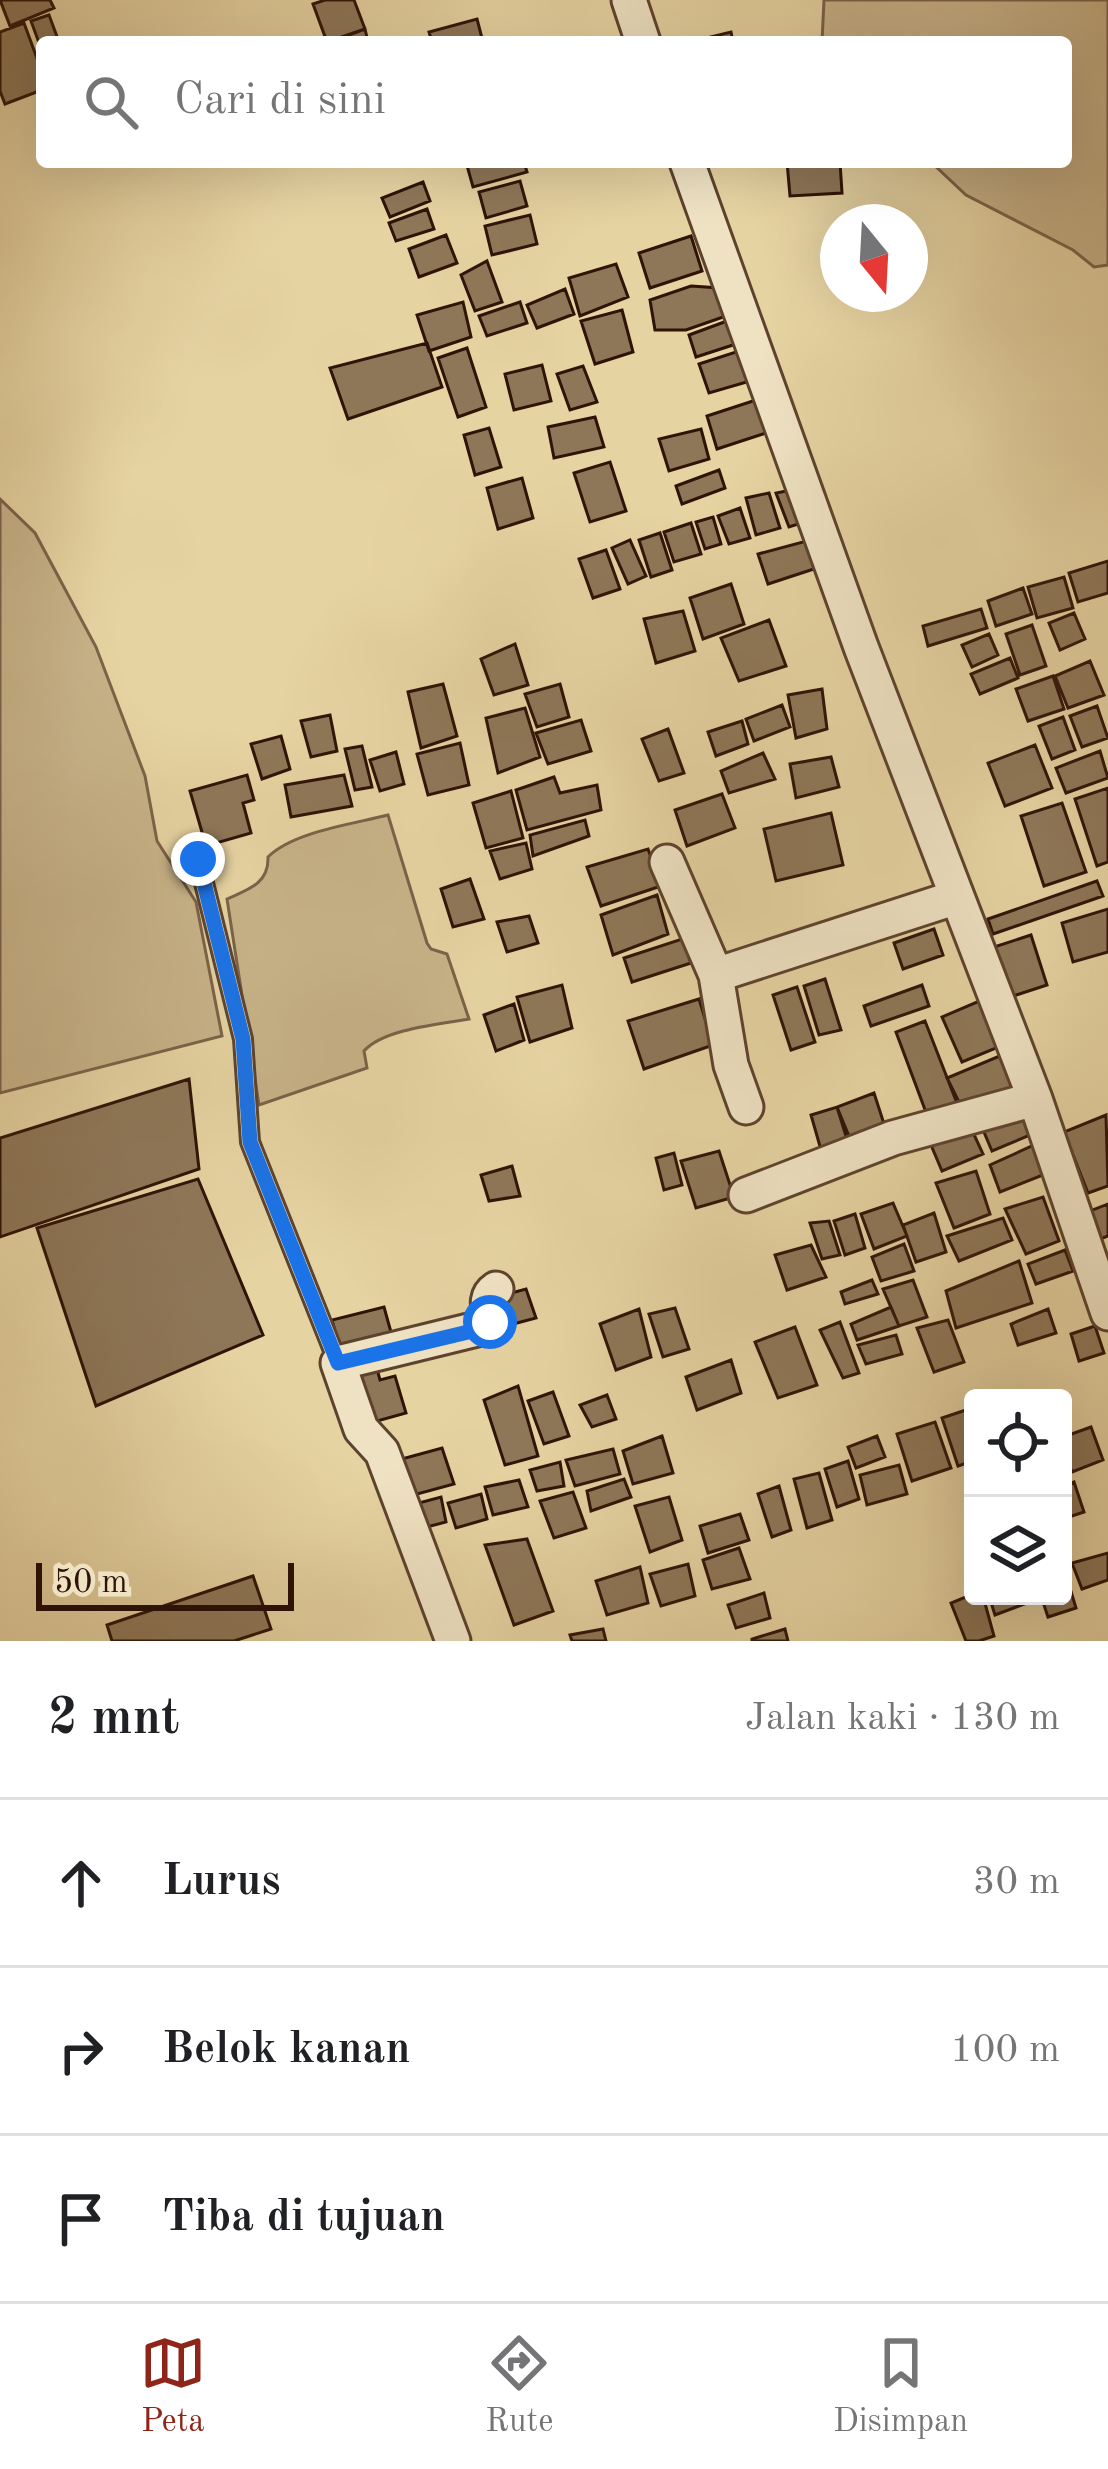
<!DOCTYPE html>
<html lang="id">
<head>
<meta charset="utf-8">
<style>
	body { margin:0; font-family:"Old Standard TT",serif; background:#f2f2f2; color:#202124 }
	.controls { position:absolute; right:36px; bottom:36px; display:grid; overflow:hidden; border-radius:12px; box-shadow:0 12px 48px #0002 }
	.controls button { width:108px; height:108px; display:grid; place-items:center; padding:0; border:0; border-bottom:3px solid #e0e0e0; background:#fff; color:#202124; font:60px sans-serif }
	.compass { position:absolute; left:820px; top:204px; width:108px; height:108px; border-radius:50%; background:#fff; box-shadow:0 12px 48px #0002; rotate:162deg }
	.scale { position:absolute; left:36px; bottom:30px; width:258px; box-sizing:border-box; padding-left:12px; border:6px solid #2f1307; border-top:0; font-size:33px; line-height:42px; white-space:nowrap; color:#2f1307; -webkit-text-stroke:9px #efe2c3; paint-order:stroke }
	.stop { position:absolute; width:36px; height:36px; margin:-27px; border:9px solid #1a73e8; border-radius:50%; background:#fff }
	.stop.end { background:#1a73e8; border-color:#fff; box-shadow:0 3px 12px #0008 }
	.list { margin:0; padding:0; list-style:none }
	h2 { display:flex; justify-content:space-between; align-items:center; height:156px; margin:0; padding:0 48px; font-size:51px }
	h2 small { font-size:39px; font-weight:400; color:#757577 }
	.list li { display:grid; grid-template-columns:78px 1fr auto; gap:36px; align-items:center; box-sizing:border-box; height:168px; padding:0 48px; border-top:3px solid #e0e0e0 }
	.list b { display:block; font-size:45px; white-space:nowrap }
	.list em { font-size:39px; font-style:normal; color:#757577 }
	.icon { flex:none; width:66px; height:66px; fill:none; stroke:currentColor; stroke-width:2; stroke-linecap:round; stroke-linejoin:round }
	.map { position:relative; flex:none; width:1108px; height:1641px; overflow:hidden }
	.search { position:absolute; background:#fff; box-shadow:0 12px 48px #0002; left:36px; right:36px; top:36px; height:132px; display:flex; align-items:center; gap:30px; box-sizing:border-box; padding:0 42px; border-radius:12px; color:#757577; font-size:45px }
	.sheet { height:660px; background:#fff }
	nav { display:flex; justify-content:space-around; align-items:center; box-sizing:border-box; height:168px; border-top:3px solid #e0e0e0; background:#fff; font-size:33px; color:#757577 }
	nav a { display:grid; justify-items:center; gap:6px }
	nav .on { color:#8f2418 }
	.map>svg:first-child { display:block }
	.green { fill:#c7b288; stroke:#7b6248; stroke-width:3 }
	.building { fill:#8e7758; stroke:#2f1307; stroke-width:3 }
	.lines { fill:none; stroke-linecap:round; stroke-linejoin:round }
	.service-casing { stroke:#5d432e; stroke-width:22 }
	.minor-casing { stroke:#5d432e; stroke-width:39 }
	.service { stroke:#efe2c3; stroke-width:16 }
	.minor { stroke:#efe2c3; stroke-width:33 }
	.route { stroke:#1a73e8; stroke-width:15 }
</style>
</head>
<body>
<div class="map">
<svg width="1108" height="1641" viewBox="0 0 1108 1641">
	<rect width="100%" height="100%" fill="#e6d3a2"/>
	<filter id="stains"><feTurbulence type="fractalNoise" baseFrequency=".00167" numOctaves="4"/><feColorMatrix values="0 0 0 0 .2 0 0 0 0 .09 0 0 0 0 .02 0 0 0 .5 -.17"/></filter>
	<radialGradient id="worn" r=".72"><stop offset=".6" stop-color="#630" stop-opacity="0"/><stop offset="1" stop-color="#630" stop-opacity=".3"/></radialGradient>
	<path class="green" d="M824,0H1108V265L1094,267L1073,250L966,195L931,162H1066V42H822Z
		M0,499L35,533L96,647L145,776L157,841L196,902L222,1036L0,1093Z
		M388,815L427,943L431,949L447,954L469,1019C440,1024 383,1029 364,1051L367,1068L259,1105L227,899C247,890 269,884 268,857C293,832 353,824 388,815Z"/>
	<path class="building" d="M0,0H50L54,8L10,26Z
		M325,0H354L365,29L327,42L313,4Z
		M49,15L59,42H42V51L31,21Z
		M477,19L483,42H432L429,32Z
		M24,23L42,72V90L5,104L0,91V32Z
		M365,29L368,42H330Z
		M731,32L733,42H690Z
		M466,162H524L527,172L473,187Z
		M787,162H840L842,193L790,196Z
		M520,181L527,206L486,218L479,192Z
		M423,182L430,201L390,217L382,198Z
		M427,209L434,229L396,241L389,223Z
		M530,215L537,244L492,255L485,226Z
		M446,235L457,263L419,277L409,249Z
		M691,236L702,271L650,288L639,253Z
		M487,261L502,302L475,311L461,275Z
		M616,264L628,297L580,316L569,278Z
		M691,286L720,288L726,316L686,330H655L650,300Z
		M565,289L574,314L537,328L527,305Z
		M463,302L471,337L429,351L417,315Z
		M520,302L527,323L487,336L479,316Z
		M622,310L633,352L595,364L581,321Z
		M727,321L736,344L696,357L689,335Z
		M427,343L442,387L348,419L330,368Z
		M467,348L486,407L458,417L438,358Z
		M745,349L757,379L709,393L699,364Z
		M542,365L551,401L514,410L505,374Z
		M583,366L597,402L570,410L557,374Z
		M759,399L766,433L717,449L707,416Z
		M595,417L604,447L554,458L548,427Z
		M489,428L501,467L475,475L464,435Z
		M701,429L709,459L669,471L659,439Z
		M610,462L626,511L590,522L574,473Z
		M719,470L725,488L682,504L676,486Z
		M522,478L533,518L498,529L487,488Z
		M796,489L808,521L789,527L776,493Z
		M769,493L780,528L756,535L746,498Z
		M740,508L750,538L729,544L718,516Z
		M713,517L721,544L705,549L696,522Z
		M691,523L701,554L674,562L664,532Z
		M660,533L672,570L651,577L639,540Z
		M814,539L823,566L768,584L758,554Z
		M630,540L646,576L628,584L612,548Z
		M606,550L620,589L593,598L579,559Z
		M1108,561V593L1078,602L1069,573Z
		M1064,577L1073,608L1037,618L1028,587Z
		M731,584L744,624L703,639L690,598Z
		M1023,588L1032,614L996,626L988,601Z
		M981,609L987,628L928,646L923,626Z
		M683,611L695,651L656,663L644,619Z
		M1074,613L1085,639L1060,650L1049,623Z
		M769,620L786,666L739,681L721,638Z
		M1032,625L1046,666L1020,675L1006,634Z
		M989,634L998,655L972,667L962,645Z
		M515,644L528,685L494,695L481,659Z
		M1010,658L1018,678L980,694L971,674Z
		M1090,661L1104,695L1068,708L1055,676Z
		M1053,676L1064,709L1028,721L1016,689Z
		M443,684L457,736L421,748L408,692Z
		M560,684L569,717L537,727L525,694Z
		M822,689L827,729L796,738L788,695Z
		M782,705L790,727L754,741L746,719Z
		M1097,706L1108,738L1082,747L1070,716Z
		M525,708L540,757L498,773L486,718Z
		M330,715L337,751L311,757L301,721Z
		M1063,717L1075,750L1052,759L1039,726Z
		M581,720L591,751L548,764L536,733Z
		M742,721L748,744L716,756L708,732Z
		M668,729L684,773L659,781L642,739Z
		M281,736L290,769L262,779L251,744Z
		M460,743L469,785L428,795L417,754Z
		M1035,745L1052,788L1005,806L988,763Z
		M362,746L372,787L355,790L345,749Z
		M1100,751L1108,778L1066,793L1056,768Z
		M396,752L404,784L380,791L370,760Z
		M763,753L775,779L729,793L721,771Z
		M831,757L839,787L796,798L790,764Z
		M247,775L254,800L243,803L251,833L206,846L190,791Z
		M344,775L352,806L291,817L285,785Z
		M554,777L560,793L597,785L601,810L527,830L516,790Z
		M1108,788V862L1097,866L1075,799Z
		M511,791L523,838L486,848L473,803Z
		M722,794L735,828L687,846L675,810Z
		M1062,803L1086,872L1044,886L1021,816Z
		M831,813L843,865L776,881L764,829Z
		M585,820L589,836L533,856L530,835Z
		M526,843L532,869L500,879L490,851Z
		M648,849L661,886L601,906L587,867Z
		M470,879L484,919L453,927L441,889Z
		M1097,881L1103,896L993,934L988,919Z
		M657,895L668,934L613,955L601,915Z
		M1108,909V952L1073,962L1062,923Z
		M529,916L538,943L507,952L497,922Z
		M934,929L943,955L903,969L894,943Z
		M1031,935L1047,985L1004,999L988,949Z
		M682,939L691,963L632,982L624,958Z
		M825,979L841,1030L819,1035L804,986Z
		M562,985L572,1028L530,1042L517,997Z
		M922,985L929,1006L871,1026L864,1006Z
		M797,987L815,1042L791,1050L773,995Z
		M699,999L713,1045L644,1069L628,1021Z
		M984,999L1001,1046L962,1062L942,1017Z
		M514,1004L524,1040L496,1051L484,1015Z
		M925,1021L960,1111L930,1123L896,1032Z
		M1002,1055L1017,1093L965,1114L947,1078Z
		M189,1079L199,1169L0,1237V1138Z
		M874,1093L887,1133L853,1146L837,1107Z
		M837,1107L850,1149L823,1157L811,1115Z
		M1026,1108L1035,1133L992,1151L981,1125Z
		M1106,1115L1108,1186L1088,1193L1064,1132Z
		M971,1128L983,1154L942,1171L931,1145Z
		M1034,1145L1048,1173L1000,1192L990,1165Z
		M719,1151L734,1197L696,1208L681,1161Z
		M674,1153L682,1185L664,1190L656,1158Z
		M512,1166L520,1196L489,1201L481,1175Z
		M976,1171L990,1214L954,1228L936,1183Z
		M198,1179L263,1335L96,1406L37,1228Z
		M1043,1197L1059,1241L1026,1254L1005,1209Z
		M893,1203L907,1236L874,1249L861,1214Z
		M1108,1204V1236L1093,1242L1082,1214Z
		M934,1213L946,1252L916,1262L903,1225Z
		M855,1214L865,1248L845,1255L834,1221Z
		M1003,1218L1012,1240L959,1261L947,1236Z
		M829,1221L840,1255L822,1259L810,1223Z
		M904,1244L914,1271L881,1281L872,1257Z
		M811,1245L826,1277L787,1290L775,1255Z
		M1065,1250L1073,1271L1036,1284L1028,1264Z
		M1019,1261L1032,1303L956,1328L946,1291Z
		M872,1280L878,1294L845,1304L841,1292Z
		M913,1280L927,1317L899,1326L883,1289Z
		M526,1289L536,1318L502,1327L493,1298Z
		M384,1307L394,1343L342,1357L332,1320Z
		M891,1307L899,1326L857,1340L851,1324Z
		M675,1308L689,1349L663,1357L649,1314Z
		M639,1309L651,1357L616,1370L600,1324Z
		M1048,1309L1056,1333L1018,1345L1011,1324Z
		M948,1320L964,1362L934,1372L917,1328Z
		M840,1322L859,1373L843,1378L820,1330Z
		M1095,1326L1104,1353L1079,1361L1071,1334Z
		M795,1327L817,1385L778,1398L755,1342Z
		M896,1335L902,1354L866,1364L858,1345Z
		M731,1360L741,1393L697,1410L686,1377Z
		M375,1362L380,1380L395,1376L406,1413L363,1425L347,1370Z
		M518,1386L538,1456L505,1465L484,1400Z
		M553,1392L569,1436L544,1444L528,1401Z
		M607,1395L616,1419L592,1427L580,1405Z
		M969,1409L973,1422V1461L958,1466L942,1418Z
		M935,1422L951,1468L912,1481L897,1434Z
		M1091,1427L1103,1460L1072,1472L1063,1447V1437Z
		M662,1436L673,1473L633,1484L623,1451Z
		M877,1436L885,1457L856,1468L848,1447Z
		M442,1448L454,1484L410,1496L398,1460Z
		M613,1449L620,1474L575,1486L566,1460Z
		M848,1461L859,1499L837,1507L825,1469Z
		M560,1462L564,1486L537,1491L530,1470Z
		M899,1465L907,1494L867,1505L860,1475Z
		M819,1473L832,1520L807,1528L794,1479Z
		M624,1479L631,1497L591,1511L587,1491Z
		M519,1480L528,1507L493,1515L485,1487Z
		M1074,1482L1084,1512L1063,1519V1486Z
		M779,1486L791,1530L772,1537L758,1494Z
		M573,1492L586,1528L554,1538L540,1501Z
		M481,1494L487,1519L456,1528L448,1503Z
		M441,1497L446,1522L423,1528L415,1504Z
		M669,1497L682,1540L650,1552L635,1506Z
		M740,1514L749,1540L708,1553L700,1526Z
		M527,1539L553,1611L514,1625L485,1545Z
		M739,1548L750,1579L712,1589L703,1560Z
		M1108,1553V1580L1082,1589L1072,1563Z
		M688,1564L695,1596L661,1606L650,1574Z
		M1063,1565L1076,1608L1048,1617L1041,1596H1063Z
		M640,1567L648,1603L607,1615L596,1581Z
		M253,1576L271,1629L234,1641H112L107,1625Z
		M764,1593L770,1618L736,1628L728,1605Z
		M973,1594V1596H983L994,1636L979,1641H966L951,1603Z
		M989,1596H1025L1027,1603L995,1615Z
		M603,1629L606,1641H572L570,1635Z
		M785,1629L788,1641H752V1639Z"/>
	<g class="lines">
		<g class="service-casing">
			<path id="service" d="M198,859L243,1039L250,1142L338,1363"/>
		</g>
		<g class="minor-casing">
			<path id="minor" d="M629,0L643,42
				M687,162L861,647L1035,1099L1108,1313
				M667,862L716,975L957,897
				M716,975L731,1065L746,1107
				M746,1195L893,1138L1035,1099
				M453,1641L382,1452L361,1429L338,1363L485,1327L491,1321C489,1308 484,1297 496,1289"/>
		</g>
		<use href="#service" class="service"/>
		<use href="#minor" class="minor"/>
	</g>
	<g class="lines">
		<path class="route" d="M198,859L243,1039L250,1142L338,1363L485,1328L490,1322"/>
	</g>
	<rect width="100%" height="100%" filter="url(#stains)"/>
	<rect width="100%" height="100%" fill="url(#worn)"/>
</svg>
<div class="controls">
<button><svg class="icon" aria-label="locate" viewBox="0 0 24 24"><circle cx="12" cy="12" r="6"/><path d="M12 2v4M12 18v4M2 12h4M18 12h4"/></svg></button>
<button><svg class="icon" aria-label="layers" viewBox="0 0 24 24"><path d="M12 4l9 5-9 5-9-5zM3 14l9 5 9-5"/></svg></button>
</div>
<svg class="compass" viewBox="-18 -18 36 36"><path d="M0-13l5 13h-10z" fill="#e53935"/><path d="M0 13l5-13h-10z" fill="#757577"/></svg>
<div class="scale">50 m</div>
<div class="stop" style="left:490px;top:1322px"></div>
<div class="stop end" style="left:198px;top:859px"></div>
<div class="search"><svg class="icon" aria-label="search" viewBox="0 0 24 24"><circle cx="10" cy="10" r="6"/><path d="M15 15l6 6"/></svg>Cari di sini</div>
</div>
<section class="sheet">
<h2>2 mnt<small>Jalan kaki · 130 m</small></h2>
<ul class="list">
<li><svg class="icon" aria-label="ahead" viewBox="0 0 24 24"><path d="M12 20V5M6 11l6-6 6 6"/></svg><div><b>Lurus</b></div><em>30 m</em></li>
<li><svg class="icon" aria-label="right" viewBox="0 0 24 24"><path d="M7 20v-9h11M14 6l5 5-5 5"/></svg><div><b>Belok kanan</b></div><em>100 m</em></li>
<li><svg class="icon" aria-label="arrive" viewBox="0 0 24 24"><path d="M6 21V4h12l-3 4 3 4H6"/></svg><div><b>Tiba di tujuan</b></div></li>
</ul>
</section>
<nav>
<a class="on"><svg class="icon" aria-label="map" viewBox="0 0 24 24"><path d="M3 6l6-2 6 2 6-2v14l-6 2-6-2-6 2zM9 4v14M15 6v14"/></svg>Peta</a>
<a><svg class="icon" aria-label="directions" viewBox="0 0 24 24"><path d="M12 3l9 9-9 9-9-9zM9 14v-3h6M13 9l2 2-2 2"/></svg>Rute</a>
<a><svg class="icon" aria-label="saved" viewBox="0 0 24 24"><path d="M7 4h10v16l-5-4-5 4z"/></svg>Disimpan</a>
</nav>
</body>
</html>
